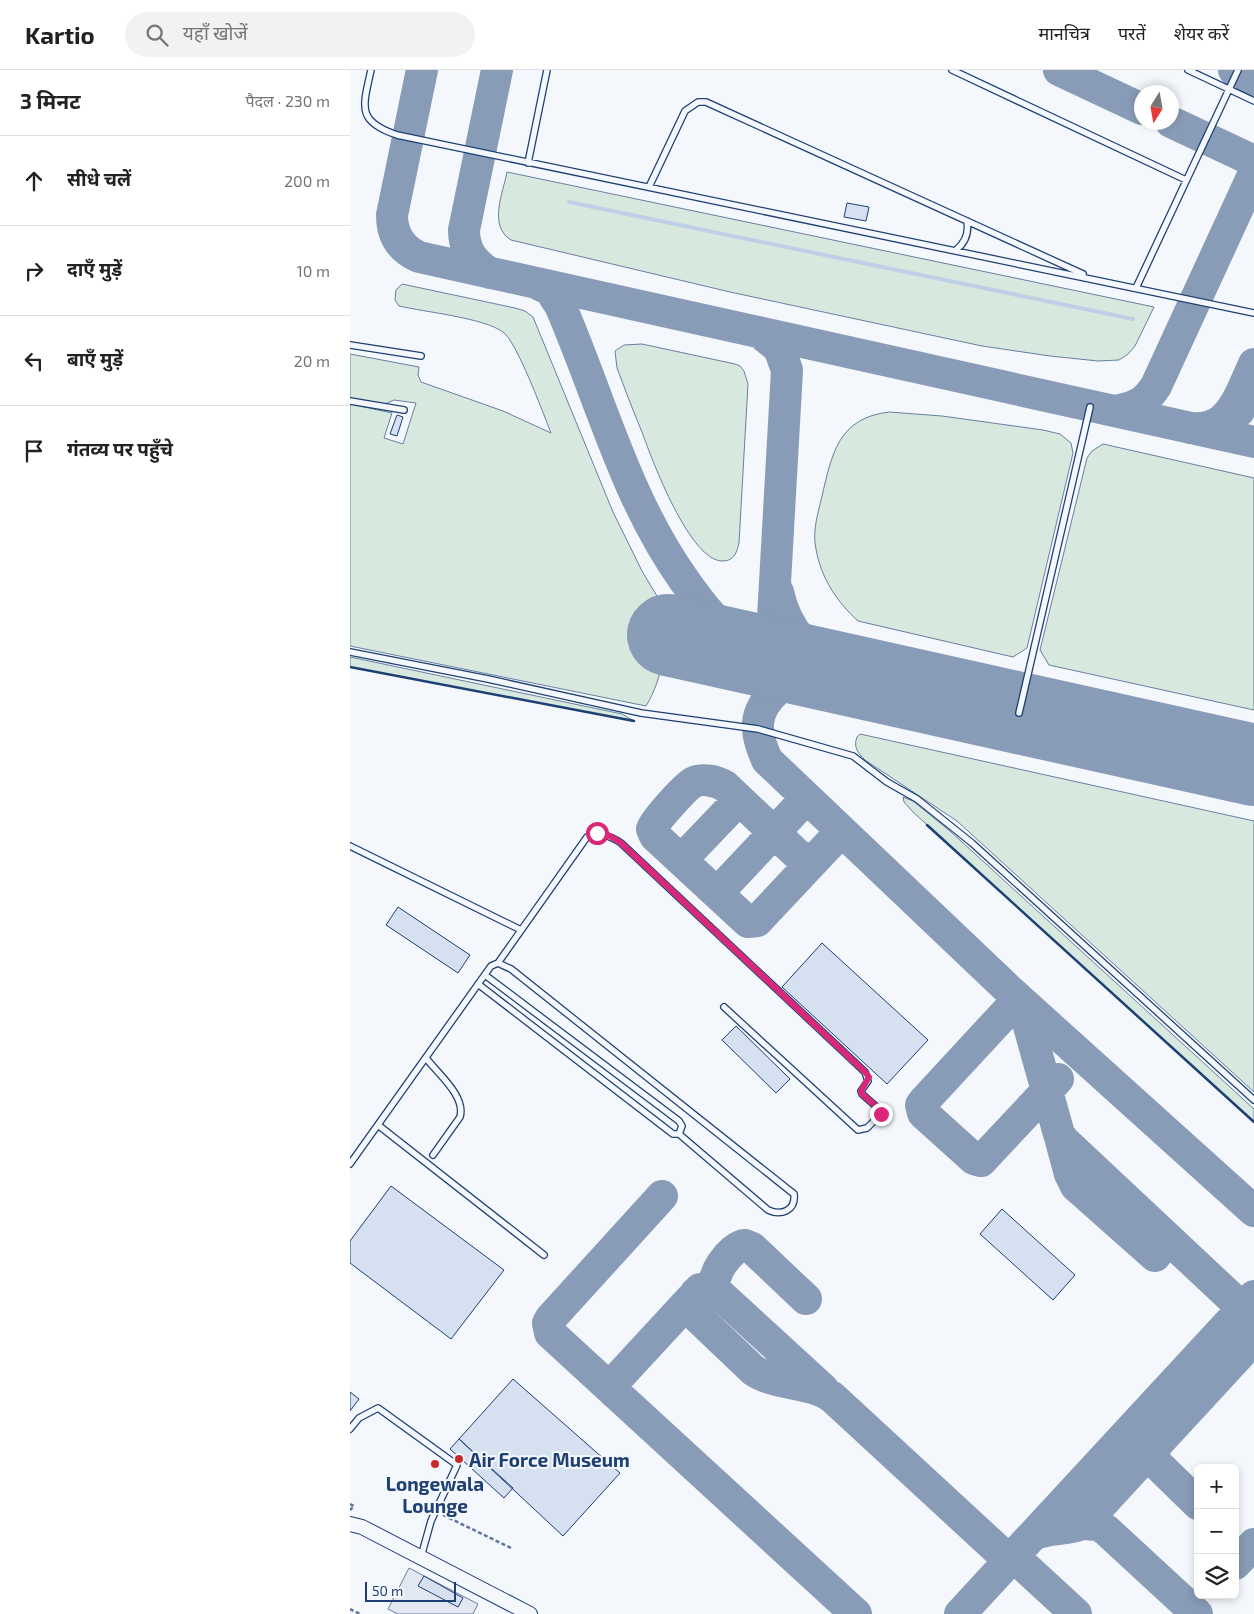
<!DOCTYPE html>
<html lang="hi">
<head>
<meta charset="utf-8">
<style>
	body { margin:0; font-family:"Exo 2","Noto Sans Devanagari",sans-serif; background:#f2f2f2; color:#222 }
	.controls { position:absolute; right:15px; bottom:15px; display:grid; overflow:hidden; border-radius:8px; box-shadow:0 2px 8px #0003 }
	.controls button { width:45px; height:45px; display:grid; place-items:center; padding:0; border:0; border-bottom:1px solid #e0e0e0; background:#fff; color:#222; font:25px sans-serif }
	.compass { position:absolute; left:784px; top:15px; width:45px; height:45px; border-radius:50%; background:#fff; box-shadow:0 2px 8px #0003; rotate:191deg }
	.scale { position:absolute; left:15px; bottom:12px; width:91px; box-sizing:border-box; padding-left:5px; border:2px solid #1d3f73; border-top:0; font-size:14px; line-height:18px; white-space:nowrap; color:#1d3f73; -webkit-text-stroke:4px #f4f7fb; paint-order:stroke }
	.stop { position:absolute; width:15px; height:15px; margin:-11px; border:4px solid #db2777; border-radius:50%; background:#fff }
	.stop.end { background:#db2777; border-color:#fff; box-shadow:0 1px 5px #0008 }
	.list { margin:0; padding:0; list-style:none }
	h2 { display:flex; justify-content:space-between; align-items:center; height:65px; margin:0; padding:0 20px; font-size:21px }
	h2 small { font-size:16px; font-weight:400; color:#767676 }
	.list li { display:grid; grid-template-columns:32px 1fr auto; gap:15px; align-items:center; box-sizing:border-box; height:90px; padding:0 20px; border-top:1px solid #e0e0e0 }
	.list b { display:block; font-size:19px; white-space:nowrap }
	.list em { font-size:16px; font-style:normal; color:#767676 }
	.icon { flex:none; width:28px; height:28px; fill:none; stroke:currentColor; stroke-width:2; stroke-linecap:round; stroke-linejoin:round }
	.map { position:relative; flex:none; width:904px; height:1544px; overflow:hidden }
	header { display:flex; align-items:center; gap:30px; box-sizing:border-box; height:70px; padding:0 25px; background:#fff; border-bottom:1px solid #e0e0e0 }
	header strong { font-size:24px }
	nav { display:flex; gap:28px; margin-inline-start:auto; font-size:18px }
	.search { width:350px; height:45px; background:#f2f2f2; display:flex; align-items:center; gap:12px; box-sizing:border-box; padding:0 18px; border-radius:28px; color:#767676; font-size:19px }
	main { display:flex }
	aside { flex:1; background:#fff }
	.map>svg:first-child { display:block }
	.green { fill:#d7e8df; stroke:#687fa3 }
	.parking { fill:#e3e8f0; stroke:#687fa3 }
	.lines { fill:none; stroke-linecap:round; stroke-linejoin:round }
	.stream { stroke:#bed0e5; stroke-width:4 }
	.taxiway { stroke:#889bb7; stroke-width:32 }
	.runway { stroke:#889bb7; stroke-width:82 }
	.building { fill:#d5e0f0; stroke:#1d3f73 }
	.service-casing { stroke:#1d3f73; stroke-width:8 }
	.tertiary-casing { stroke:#1d3f73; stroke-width:16 }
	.path { stroke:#5e769c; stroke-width:2.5; stroke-dasharray:4 2.5; stroke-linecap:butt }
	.service { stroke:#f4f7fb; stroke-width:5.5 }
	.tertiary { stroke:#f4f7fb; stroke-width:14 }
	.wall { stroke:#1d3f73; stroke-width:2.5 }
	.route { stroke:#db2777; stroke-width:6 }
	.poi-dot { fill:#c62828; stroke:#f4f7fb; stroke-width:2 }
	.labels { text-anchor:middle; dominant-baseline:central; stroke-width:4; stroke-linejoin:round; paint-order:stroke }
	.poi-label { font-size:19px; font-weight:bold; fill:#1d3f73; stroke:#f4f7fb; text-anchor:start }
</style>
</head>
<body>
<header>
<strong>Kartio</strong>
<div class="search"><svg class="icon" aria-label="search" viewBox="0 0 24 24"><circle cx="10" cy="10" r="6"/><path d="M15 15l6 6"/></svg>यहाँ खोजें</div>
<nav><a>मानचित्र</a><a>परतें</a><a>शेयर करें</a></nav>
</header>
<main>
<aside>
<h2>3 मिनट<small>पैदल · 230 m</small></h2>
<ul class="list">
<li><svg class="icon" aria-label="ahead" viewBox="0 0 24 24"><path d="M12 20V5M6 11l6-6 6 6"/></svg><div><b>सीधे चलें</b></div><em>200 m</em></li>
<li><svg class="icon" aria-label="right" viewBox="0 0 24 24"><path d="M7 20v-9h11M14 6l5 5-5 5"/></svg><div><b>दाएँ मुड़ें</b></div><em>10 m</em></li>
<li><svg class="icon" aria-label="left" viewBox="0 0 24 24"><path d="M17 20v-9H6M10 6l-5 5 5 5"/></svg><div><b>बाएँ मुड़ें</b></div><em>20 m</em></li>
<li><svg class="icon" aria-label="arrive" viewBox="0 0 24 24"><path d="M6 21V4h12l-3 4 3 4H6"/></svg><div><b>गंतव्य पर पहुँचे</b></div></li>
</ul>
</aside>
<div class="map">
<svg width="904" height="1544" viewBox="0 0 904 1544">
	<rect width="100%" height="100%" fill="#f4f7fb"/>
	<path class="green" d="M157,102L804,237L785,276L778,284L769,290L748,291L700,286L632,276L380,222L161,170C138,156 153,123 157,102Z
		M52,214L165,238L175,241L183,247L263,442L292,501L310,531L323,535C317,567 314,607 296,636L0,576V334L42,343L34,368L53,374L66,333L44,330L35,334L0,328V284L69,297L68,305L71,312L153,341L201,363C193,343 167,272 153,262C134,248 75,242 49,236L45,230L46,220Z
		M292,274L385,294L390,296L394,301L398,314L389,473C387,482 384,491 373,491C340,492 302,390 292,362C283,341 275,319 267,298L265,281L274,275Z
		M539,342L592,346L693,360L710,364L721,373L723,383L677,578L663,587L508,551C487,532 471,508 466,479C462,462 468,443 472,426C482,384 488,348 539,342Z
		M753,374L904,408V640L699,595L690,580L737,388L742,381Z
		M0,587L272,644L284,651L0,597Z
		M510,664L904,751V1022L607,751L515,690C508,683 503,677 507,667Z
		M553,727L563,731L600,761L904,1039V1052L563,742L554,732Z"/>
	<path class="parking" d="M59,1498L128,1534L123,1544H48L38,1539Z"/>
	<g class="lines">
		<path class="stream" d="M219,132L783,249"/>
		<path class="taxiway" d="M72,0L42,145C42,165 51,179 69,187L904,372
			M709,0L792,39
			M884,0L904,10
			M821,52L904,91
			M140,203C123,193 114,180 114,160L147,0
			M186,213L200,220L210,235C250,327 275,427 334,510C348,530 362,549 381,563C397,576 417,583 435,590
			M409,262L429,278L437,300L423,548L417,603
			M766,341C786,337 795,333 806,316L904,103
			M889,341L892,321L904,294
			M840,358C868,361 881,345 892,321
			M428,522C436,561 462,588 499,603
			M501,605C486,603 472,601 458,604C436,608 410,630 408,653C407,666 412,678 417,690L661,922L904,1141
			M466,787L460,789L450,787L375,716C366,711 353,708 344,712C336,716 305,750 302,759L305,766L398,852L407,851L485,768L496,767
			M339,797L336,790L339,782L383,736L390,733L396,736
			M360,817L365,820L372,818L449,736L455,734L465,736
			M661,922L662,936L574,1031L571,1035L573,1043L624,1089L631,1091L708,1009
			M668,930L675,942L709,1064L714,1071L904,1249
			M711,1071L720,1104L726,1116L805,1186
			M312,1126L201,1248L198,1253L200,1263L506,1544
			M366,1221L355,1220L346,1223L341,1241L403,1300C426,1316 459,1311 482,1327L650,1482L674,1496L726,1544
			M456,1229L402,1178L395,1175C381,1176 358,1207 366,1221L473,1319
			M265,1323L263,1318L265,1311L350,1219
			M807,1374L804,1382L805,1392L848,1434
			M732,1454L748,1455L756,1460L847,1544
			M682,1466L904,1226
			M885,1494L904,1474
			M610,1544L682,1466C697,1456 720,1462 735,1452L904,1269"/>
		<path class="runway" d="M318,565L904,695"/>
	</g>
	<path class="building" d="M497,133L519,137L516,151L494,147Z
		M47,345L53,347L47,366L40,364Z
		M48,837L120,885L108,903L36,855Z
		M472,873L578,970L537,1014L432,917Z
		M386,956L440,1009L426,1023L372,970Z
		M41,1116L154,1200L101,1269L0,1193V1171Z
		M652,1139L725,1205L703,1230L630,1164Z
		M163,1309L270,1403L213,1466L109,1369Z
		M0,1322L9,1329L0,1341Z
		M109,1369L163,1418L154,1428L100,1379Z
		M74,1506L113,1528L108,1537L68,1516Z"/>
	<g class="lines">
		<g class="service-casing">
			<path id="service" d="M21,0C13,37 6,51 47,65L904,243
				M602,0L836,110
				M838,0L904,31
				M178,93L197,0
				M299,117L335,41L348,32H356L733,204
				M606,180C615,173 619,163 617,151
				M786,218L888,0
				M0,275L71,286
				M0,331L54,340
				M0,582L138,609L291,643L408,659L503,686L537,712L567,729L622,773L904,1030
				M669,643L740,337
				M0,776L171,860
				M148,893L237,767C250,762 259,765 271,773L515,1002L518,1011L511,1021L512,1024L529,1039L531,1044L517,1058L508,1060L374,937
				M128,914L323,1064H329L332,1056L329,1051L135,905
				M76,988C88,1004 116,1026 110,1047L83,1085
				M28,1055L194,1185
				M0,1094L141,896L148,893L161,899L444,1124C446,1141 431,1146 418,1140L329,1064
				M0,1359L9,1348L28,1338L107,1395L81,1451L71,1487"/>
		</g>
		<g class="tertiary-casing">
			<path id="tertiary" d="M0,1454L12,1457L180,1544"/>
		</g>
		<path class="path" d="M0,1434L4,1436L0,1440
			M93,1445L161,1478
			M0,1539L10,1544"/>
		<use href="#service" class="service"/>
		<use href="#tertiary" class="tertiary"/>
		<path class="wall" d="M0,597L284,651
			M577,755L904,1052"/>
	</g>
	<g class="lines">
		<path class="route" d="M247,763L260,766L271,773L515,1002L519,1007L511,1021L512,1024L529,1039L531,1044"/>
	</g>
	<g class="poi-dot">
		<circle cx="109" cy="1389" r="5"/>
		<circle cx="85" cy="1394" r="5"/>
	</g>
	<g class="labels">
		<g class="poi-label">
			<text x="119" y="1389">Air Force Museum</text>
			<text x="85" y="1413" text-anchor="middle">Longewala<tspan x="85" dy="22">Lounge</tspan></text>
		</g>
	</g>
</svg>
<div class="controls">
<button>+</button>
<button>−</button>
<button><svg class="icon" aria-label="layers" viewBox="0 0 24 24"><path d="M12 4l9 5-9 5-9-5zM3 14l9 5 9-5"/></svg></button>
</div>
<svg class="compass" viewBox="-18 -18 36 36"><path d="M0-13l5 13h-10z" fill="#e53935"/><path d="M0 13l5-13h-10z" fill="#767676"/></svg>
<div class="scale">50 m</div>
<div class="stop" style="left:247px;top:763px"></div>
<div class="stop end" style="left:531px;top:1044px"></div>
</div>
</main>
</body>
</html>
